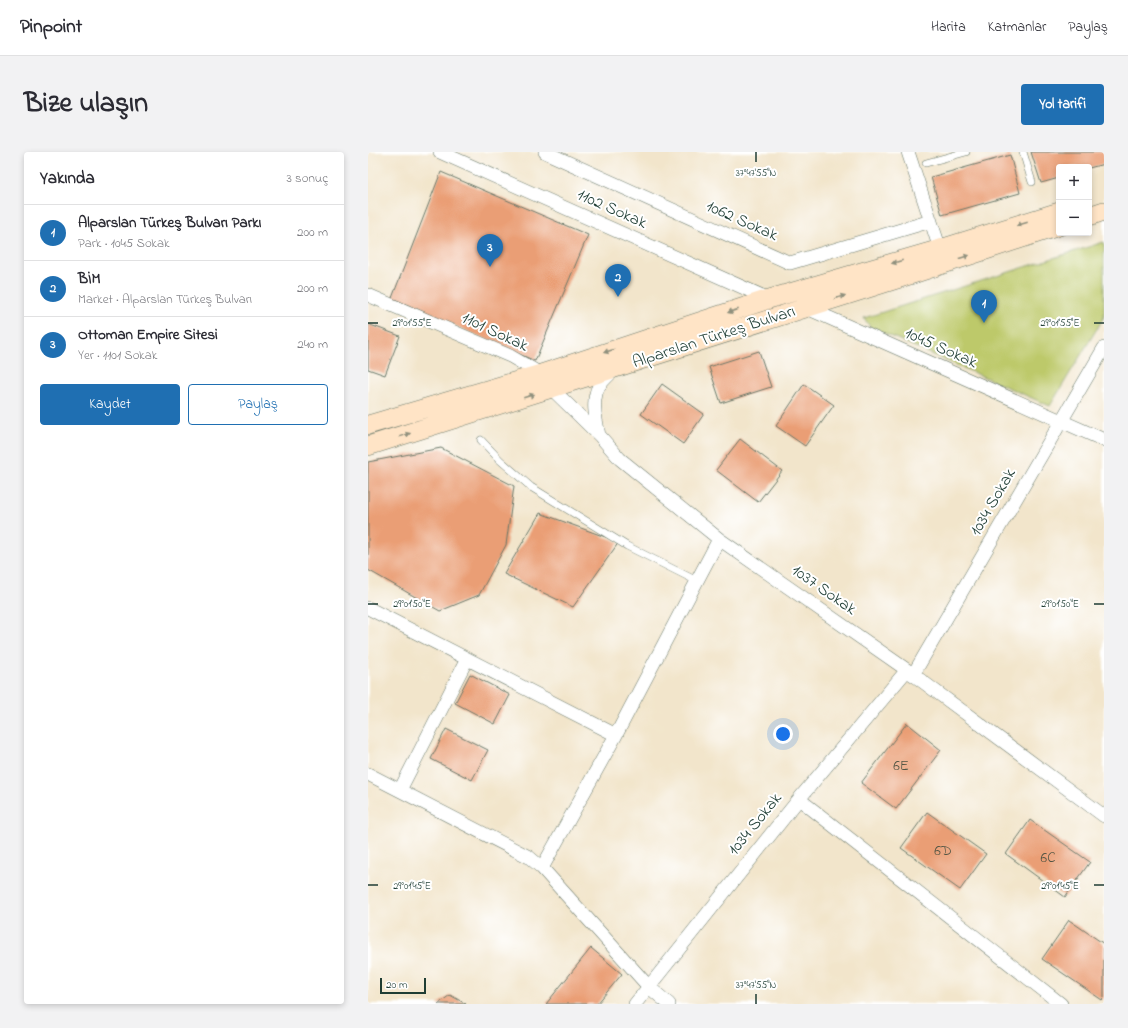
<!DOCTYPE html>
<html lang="tr">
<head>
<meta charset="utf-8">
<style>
	body { margin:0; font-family:"Indie Flower",sans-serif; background:#f2f2f3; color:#2b2b33 }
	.controls { position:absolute; right:12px; top:12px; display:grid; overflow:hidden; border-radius:4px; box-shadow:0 2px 6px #0003 }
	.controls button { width:36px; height:36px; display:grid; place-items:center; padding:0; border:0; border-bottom:1px solid #e1e1e2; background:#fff; color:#2b2b33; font:20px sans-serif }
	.scale { position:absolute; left:12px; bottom:10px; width:46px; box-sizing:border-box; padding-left:4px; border:2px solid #1f3d34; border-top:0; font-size:11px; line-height:14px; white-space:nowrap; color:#1f3d34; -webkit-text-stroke:3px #fff; paint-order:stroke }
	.you { position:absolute; left:415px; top:582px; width:14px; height:14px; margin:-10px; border:3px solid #fff; border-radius:50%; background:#1a73e8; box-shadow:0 0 0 6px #1a73e833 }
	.badge { display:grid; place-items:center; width:26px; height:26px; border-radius:50%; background:#1f6fb2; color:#fff; font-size:13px; font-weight:700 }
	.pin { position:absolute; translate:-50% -33px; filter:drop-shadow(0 1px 2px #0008) }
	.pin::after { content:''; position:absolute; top:21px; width:14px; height:12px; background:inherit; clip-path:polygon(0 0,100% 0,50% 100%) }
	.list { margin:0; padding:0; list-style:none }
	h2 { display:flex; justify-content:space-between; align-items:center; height:52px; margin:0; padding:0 16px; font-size:17px }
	h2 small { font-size:13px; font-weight:400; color:#7c7c81 }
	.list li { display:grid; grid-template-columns:26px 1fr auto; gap:12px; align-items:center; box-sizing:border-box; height:56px; padding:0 16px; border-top:1px solid #e1e1e2 }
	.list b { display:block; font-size:15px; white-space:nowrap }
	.list p { margin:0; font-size:13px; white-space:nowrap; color:#7c7c81 }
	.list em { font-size:13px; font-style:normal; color:#7c7c81 }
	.actions { display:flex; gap:8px; padding:12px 16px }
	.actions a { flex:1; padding:9px 0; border:1px solid #1f6fb2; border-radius:4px; text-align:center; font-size:14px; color:#1f6fb2 }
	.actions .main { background:#1f6fb2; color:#fff }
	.map { position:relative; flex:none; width:736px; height:852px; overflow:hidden; border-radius:4px }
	header { display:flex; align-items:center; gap:24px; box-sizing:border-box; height:56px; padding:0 20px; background:#fff; border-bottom:1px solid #e1e1e2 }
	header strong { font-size:19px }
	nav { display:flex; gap:22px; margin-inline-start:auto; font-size:14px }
	.intro { display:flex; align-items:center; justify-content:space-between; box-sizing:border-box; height:96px; padding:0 24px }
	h1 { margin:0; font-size:28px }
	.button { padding:10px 18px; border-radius:4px; background:#1f6fb2; color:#fff; font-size:14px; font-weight:700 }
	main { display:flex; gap:24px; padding:0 24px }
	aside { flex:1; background:#fff; border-radius:4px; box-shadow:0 2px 6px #0003 }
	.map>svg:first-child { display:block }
	.green { fill:#bdc96a; stroke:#6e834f }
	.building { fill:#ea9e75 }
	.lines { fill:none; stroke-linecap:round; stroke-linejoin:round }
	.lane-casing { stroke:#697869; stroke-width:8 }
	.street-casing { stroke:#697869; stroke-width:14 }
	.secondary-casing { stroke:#697869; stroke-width:20 }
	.lane { stroke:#fff; stroke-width:7 }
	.street { stroke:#fff; stroke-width:13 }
	.secondary { stroke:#ffe4c6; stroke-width:19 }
	.oneway { fill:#8f907d }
	.ticks { fill:none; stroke:#1f3d34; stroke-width:1.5 }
	.labels { text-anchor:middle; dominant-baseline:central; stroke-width:4; stroke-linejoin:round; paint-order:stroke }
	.number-label { font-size:15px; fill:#525544 }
	.street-label { font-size:17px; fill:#1f3d34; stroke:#fff }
	.ticks-label { font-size:10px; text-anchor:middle; fill:#1f3d34; stroke:#fff; stroke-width:4; stroke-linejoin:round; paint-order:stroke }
</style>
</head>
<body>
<header>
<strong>Pinpoint</strong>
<nav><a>Harita</a><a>Katmanlar</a><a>Paylaş</a></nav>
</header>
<div class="intro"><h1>Bize ulaşın</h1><a class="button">Yol tarifi</a></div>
<main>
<aside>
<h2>Yakında<small>3 sonuç</small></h2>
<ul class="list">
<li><span class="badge">1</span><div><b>Alparslan Türkeş Bulvarı Parkı</b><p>Park · 1045 Sokak</p></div><em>200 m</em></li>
<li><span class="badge">2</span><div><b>BİM</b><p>Market · Alparslan Türkeş Bulvarı</p></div><em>200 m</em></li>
<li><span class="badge">3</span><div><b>Ottoman Empire Sitesi</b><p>Yer · 1101 Sokak</p></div><em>240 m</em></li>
</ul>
<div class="actions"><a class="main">Kaydet</a><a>Paylaş</a></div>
</aside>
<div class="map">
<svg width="736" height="852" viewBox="0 0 736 852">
	<rect width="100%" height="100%" fill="#fff"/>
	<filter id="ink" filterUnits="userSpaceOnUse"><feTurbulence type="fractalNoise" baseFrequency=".025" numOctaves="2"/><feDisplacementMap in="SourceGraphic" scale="8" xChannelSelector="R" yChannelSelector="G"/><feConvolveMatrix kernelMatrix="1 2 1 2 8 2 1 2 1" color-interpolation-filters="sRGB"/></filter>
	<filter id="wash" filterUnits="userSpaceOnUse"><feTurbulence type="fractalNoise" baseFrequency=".012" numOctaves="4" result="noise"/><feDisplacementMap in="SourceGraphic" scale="16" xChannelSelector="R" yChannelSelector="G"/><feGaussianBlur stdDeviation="0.9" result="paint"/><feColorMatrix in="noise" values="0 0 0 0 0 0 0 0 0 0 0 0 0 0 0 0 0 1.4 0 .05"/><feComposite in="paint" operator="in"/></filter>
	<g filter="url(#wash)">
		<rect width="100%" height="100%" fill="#f2e5cb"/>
		<path class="green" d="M736,90V165L682,254L502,175L496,166Z"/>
		<g id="blocks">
			<path class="building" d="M663,0H736V12L721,16V15H691V26L673,31Z
				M642,3L652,41L574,63L563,25Z
				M73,20L220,83L167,209L24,146Z
				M0,172L32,184L17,223L0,217Z
				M391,199L403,235L353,251L341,215Z
				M294,232L336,262L315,292L273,262Z
				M436,232L466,253L437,294L408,274Z
				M372,287L414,319L390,350L348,318Z
				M73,296L146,334L138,393L111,443L72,459L0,418V310Z
				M172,361L251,390L205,455L136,422Z
				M102,522L142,543L127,572L87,551Z
				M539,571L573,598L528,657L493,631Z
				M78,577L120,598L104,628L63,607Z
				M559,660L618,702L592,738L533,696Z
				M662,668L722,710L697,745L638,702Z
				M701,768L736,792V845L734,848L674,807Z
				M223,796L254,822L229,852H178Z
				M82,843L98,852H70Z"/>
		</g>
	</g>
	<g filter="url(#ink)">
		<use href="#blocks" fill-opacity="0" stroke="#697869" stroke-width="1"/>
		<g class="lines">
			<g class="lane-casing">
				<path id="lane" d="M655,0L664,30
					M558,11L598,0
					M113,288L132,308L163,335L259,394L329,429"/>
			</g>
			<g class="street-casing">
				<path id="street" d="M72,0L401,147
					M177,0L422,111L563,69
					M540,0L572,97
					M0,143L142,204L173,222L184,237L231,283L252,307L351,387L539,518L736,664
					M439,156L736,288
					M231,283C228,269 223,248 231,234C235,228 241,223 246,218
					M0,456L248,583
					M545,523L736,196
					M0,622L161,705L174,716L281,835L301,852
					M32,638L99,507
					M431,647L693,852
					M174,716L248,583L351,387
					M267,852L431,647L539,518"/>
			</g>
			<g class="secondary-casing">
				<path id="secondary" d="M721,64L736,59
					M0,273L173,222L401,147L572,97L691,60
					M0,294L548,121L691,74"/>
			</g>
			<use href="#lane" class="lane"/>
			<use href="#street" class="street"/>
			<use href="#secondary" class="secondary"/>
		</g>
		<defs><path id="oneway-solid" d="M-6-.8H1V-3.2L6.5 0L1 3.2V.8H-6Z"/></defs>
		<g class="oneway">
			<use href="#oneway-solid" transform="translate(654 72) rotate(163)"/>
			<use href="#oneway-solid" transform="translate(596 105) rotate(-18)"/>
			<use href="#oneway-solid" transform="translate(529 110) rotate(164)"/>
			<use href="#oneway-solid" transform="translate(472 145) rotate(-18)"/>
			<use href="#oneway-solid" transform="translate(365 159) rotate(162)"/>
			<use href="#oneway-solid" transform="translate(241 199) rotate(162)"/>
			<use href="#oneway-solid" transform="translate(161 244) rotate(-17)"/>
			<use href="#oneway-solid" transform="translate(37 283) rotate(-17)"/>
		</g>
	</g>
	<path class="ticks" d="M388,0V10M0,171H10M726,171H736M0,452H10M726,452H736M0,733H10M726,733H736M388,842V852"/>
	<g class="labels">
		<g class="number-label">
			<text x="533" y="614">6E</text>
			<text x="575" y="699">6D</text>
			<text x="680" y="706">6C</text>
		</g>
		<g class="street-label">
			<text transform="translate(244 57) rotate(24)">1102 Sokak</text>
			<text transform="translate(374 69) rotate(24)">1062 Sokak</text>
			<text transform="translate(127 180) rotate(25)">1101 Sokak</text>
			<text transform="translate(346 185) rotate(-18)">Alparslan Türkeş Bulvarı</text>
			<text transform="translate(573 196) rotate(24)">1045 Sokak</text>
			<text transform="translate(625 350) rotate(-60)">1034 Sokak</text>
			<text transform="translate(456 438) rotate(35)">1037 Sokak</text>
			<text transform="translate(387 672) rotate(-51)">1034 Sokak</text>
		</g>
	</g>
	<g class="ticks-label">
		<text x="388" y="24">37°47'55"N</text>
		<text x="692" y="174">29°01'55"E</text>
		<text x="44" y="174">29°01'55"E</text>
		<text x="692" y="455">29°01'50"E</text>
		<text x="44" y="455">29°01'50"E</text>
		<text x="692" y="737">29°01'45"E</text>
		<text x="44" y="737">29°01'45"E</text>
		<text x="388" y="836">37°47'55"N</text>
	</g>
</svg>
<div class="controls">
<button>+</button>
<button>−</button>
</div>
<div class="scale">20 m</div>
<div class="you"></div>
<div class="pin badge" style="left:616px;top:171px">1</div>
<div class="pin badge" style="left:250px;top:145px">2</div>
<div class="pin badge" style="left:122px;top:115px">3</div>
</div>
</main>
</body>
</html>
